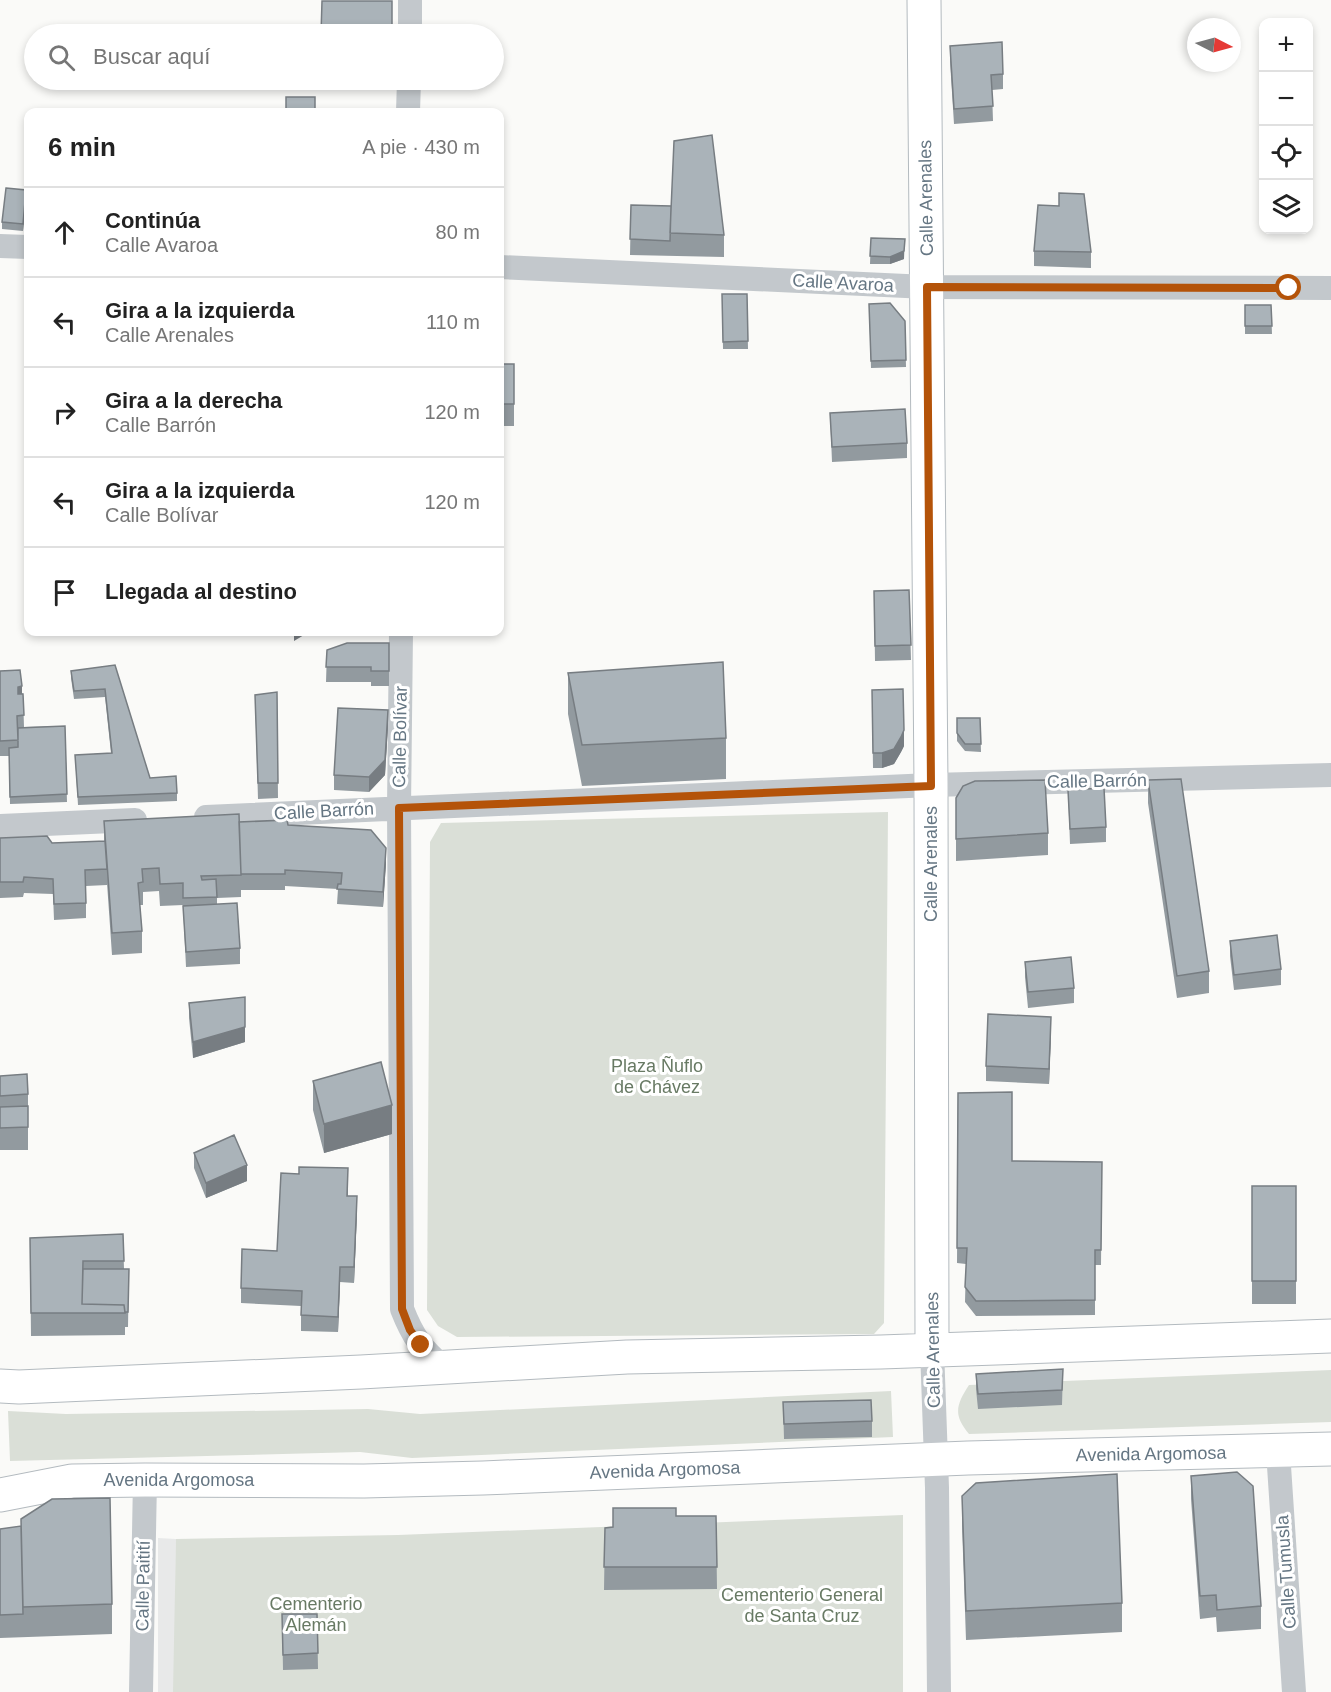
<!DOCTYPE html>
<html lang="es">
<head>
<meta charset="utf-8">
<style>
	body { margin:0; font-family:Helvetica,sans-serif; background:#f6f6f6; color:#222 }
	.controls { position:absolute; right:18px; top:18px; display:grid; overflow:hidden; border-radius:12px; box-shadow:0 3px 9px #0003 }
	.controls button { width:54px; height:54px; display:grid; place-items:center; padding:0; border:0; border-bottom:2px solid #e0e0e0; background:#fff; color:#222; font:30px sans-serif }
	.compass { position:absolute; left:1187px; top:18px; width:54px; height:54px; border-radius:50%; background:#fff; box-shadow:0 3px 9px #0003; rotate:96deg }
	.stop { position:absolute; width:18px; height:18px; margin:-14px; border:4px solid #b45309; border-radius:50%; background:#fff }
	.stop.end { background:#b45309; border-color:#fff; box-shadow:0 2px 6px #0008 }
	.list { margin:0; padding:0; list-style:none }
	h2 { display:flex; justify-content:space-between; align-items:center; height:78px; margin:0; padding:0 24px; font-size:26px }
	h2 small { font-size:20px; font-weight:400; color:#767676 }
	.list li { display:grid; grid-template-columns:39px 1fr auto; gap:18px; align-items:center; box-sizing:border-box; height:90px; padding:0 24px; border-top:2px solid #e0e0e0 }
	.list b { display:block; font-size:22px; white-space:nowrap }
	.list p { margin:0; font-size:20px; white-space:nowrap; color:#767676 }
	.list em { font-size:20px; font-style:normal; color:#767676 }
	.icon { flex:none; width:33px; height:33px; fill:none; stroke:currentColor; stroke-width:2; stroke-linecap:round; stroke-linejoin:round }
	.map { position:relative; flex:none; width:1331px; height:1692px; overflow:hidden }
	.search { position:absolute; background:#fff; box-shadow:0 3px 9px #0003; left:24px; top:24px; width:480px; height:66px; display:flex; align-items:center; gap:15px; box-sizing:border-box; padding:0 21px; border-radius:33px; color:#767676; font-size:22px }
	.panel { position:absolute; background:#fff; box-shadow:0 3px 9px #0003; left:24px; top:108px; width:480px; height:528px; border-radius:12px }
	.map>svg:first-child { display:block }
	.built { fill:#e8e9e9 }
	.green { fill:#dadfd7 }
	.lines { fill:none; stroke-linecap:round; stroke-linejoin:round }
	.secondary-casing { stroke:#b3babf; stroke-width:35 }
	.street { stroke:#c3c8cc; stroke-width:24 }
	.secondary { stroke:#fff; stroke-width:33 }
	.wall { fill:#929a9f }
	.shaded-wall { fill:#777d82 }
	.building { fill:#aab3b9; stroke:#777d82; stroke-width:1.5 }
	.route { stroke:#b45309; stroke-width:8 }
	.labels { text-anchor:middle; dominant-baseline:central; stroke-width:6; stroke-linejoin:round; paint-order:stroke }
	.street-label { font-size:18px; fill:#657683; stroke:#fff }
	.park-label { font-size:18px; fill:#687a64; stroke:#fff }
</style>
</head>
<body>
<div class="map">
<svg width="1331" height="1692" viewBox="0 0 1331 1692">
	<rect width="100%" height="100%" fill="#fafaf8"/>
	<path class="built" d="M158,1538L176,1539L175,1692H158Z"/>
	<path class="green" d="M888,812L884,1323L874,1334L457,1337L438,1326L427,1310L430,842L441,823Z
		M1331,1370V1422L969,1434C953,1415 956,1405 969,1385Z
		M891,1391L893,1437L412,1458L360,1452L10,1461L8,1411L66,1414L368,1409L420,1414Z
		M903,1515V1692H173L176,1539L398,1535Z"/>
	<g class="lines">
		<g class="secondary-casing">
			<path id="secondary" d="M924,0L931,785L932,1349
				M0,1386L19,1387L361,1372L627,1357L881,1352L1331,1336
				M0,1495L72,1481L145,1480L364,1481L483,1478L968,1458L1331,1449"/>
		</g>
		<path class="street" d="M410,34V0
			M408,112L409,80
			M0,246L28,247
			M500,267L927,287L1331,288
			M401,632L399,808L402,1309C413,1337 421,1348 444,1368
			M206,817L931,785L1331,775
			M0,826L135,820
			M932,1349L937,1488L939,1692
			M1278,1451L1294,1692
			M141,1692L145,1480"/>
		<use href="#secondary" class="secondary"/>
	</g>
	<path class="wall" d="M950,46L1003,74V89L992,90L993,121L954,124L950,61Z
		M26,197L23,231L2,229V222Z
		M631,205L724,235V257L630,255Z
		M871,238L905,239L904,259L890,264H870Z
		M1034,251L1091,252V268L1034,266Z
		M722,294H747L748,349H723Z
		M869,304L905,321L906,367L871,368Z
		M1245,305H1271L1272,334H1245Z
		M500,364H514V426H500Z
		M830,413L907,443V458L832,462Z
		M909,590L911,660L875,661L874,591Z
		M389,643V686H371V682H326L327,650Z
		M115,665L150,778L177,793V801L78,805L75,755L111,753L105,697L74,699L71,678V671Z
		M0,671L23,694L24,727L65,726L67,802L10,804L9,756H0Z
		M568,673L726,738V779L582,786L568,714Z
		M872,690L904,746L901,752L894,764L882,768H873Z
		M277,692L278,798L258,799L255,695Z
		M957,718H980L981,752L965,751L957,741Z
		M388,726L385,775L369,792L334,790V775Z
		M1148,780L1209,971V993L1177,998L1148,803Z
		M1068,790L1106,827V842L1070,844Z
		M956,798L1048,833V855L956,861Z
		M104,821L239,822L288,825L386,863L383,907L337,904L338,889L285,886V890H241V897L217,898V904L240,948V964L186,967L183,905L160,906L159,891L143,892V905H140L142,931V953L112,955L107,883V885L86,886V918L54,920L53,894L24,893L23,897L0,898V838L52,843L104,841Z
		M1230,941L1281,969V985L1234,990L1230,956Z
		M1025,962L1074,988V1003L1028,1008L1025,977Z
		M245,997V1042L193,1058L189,1018V1003Z
		M1051,1032L1049,1084L986,1081V1066Z
		M0,1076L28,1094V1150H0Z
		M313,1081L392,1134L324,1153L313,1110Z
		M958,1093L1012,1161L1102,1162L1101,1265H1095V1315L976,1316L965,1302L966,1264L957,1263Z
		M194,1153L247,1181L206,1198L194,1168Z
		M348,1184V1196L357,1211L354,1283L340,1282L338,1332L301,1331V1306L241,1303V1288Z
		M1252,1186H1296V1304H1252Z
		M123,1234L124,1269H129L128,1327H125V1335L31,1336L30,1238Z
		M1063,1369L1062,1405L978,1409L976,1389V1374Z
		M783,1402L872,1421V1437L784,1439Z
		M1191,1476L1261,1606V1629L1217,1632L1216,1617L1200,1619L1191,1499Z
		M962,1496L1122,1603V1632L966,1640L962,1525Z
		M676,1516H716L717,1589L604,1590L605,1528L613,1527Z
		M0,1529L112,1604V1634L0,1638Z
		M282,1614H317L318,1669L283,1670Z"/>
	<path class="shaded-wall" d="M26,190V197L23,231V224Z
		M904,251V259L890,264V257Z
		M294,632H309L294,641Z
		M22,686V701L18,702V687Z
		M388,710V726L385,775L369,792V777Z
		M904,730V746L901,752L894,764L882,768V753Z
		M386,848V863L383,907V892Z
		M1051,1017V1032L1049,1084V1069Z
		M245,1027V1042L193,1058V1042Z
		M392,1105V1134L324,1153V1124Z
		M247,1165V1181L206,1198V1183Z
		M357,1196V1211L354,1283V1267Z
		M340,1267V1282L338,1332V1317Z"/>
	<path class="building" d="M322,1H392V34H321Z
		M1002,42L1003,74L991,75L993,106L954,109L950,46Z
		M286,97H315V112H286Z
		M127,109H161V112H127Z
		M712,135L724,235L670,233L674,141Z
		M6,188L26,190L23,224L2,222Z
		M1059,193L1084,194L1091,252L1034,251L1038,205L1059,206Z
		M631,205L671,206L670,241L630,239Z
		M871,238L905,239L904,251L890,257L870,256Z
		M722,294H747L748,341L723,342Z
		M890,303L905,321L906,360L871,361L869,304Z
		M1245,305H1271L1272,326H1245Z
		M500,364H514V404H500Z
		M905,409L907,443L832,447L830,413Z
		M909,590L911,645L875,646L874,591Z
		M347,643H389V671H371V667H326L327,650Z
		M723,662L726,738L582,745L568,673Z
		M115,665L150,778L176,776L177,793L78,797L75,755L112,753L105,689L74,691L71,671Z
		M20,670L22,686L18,687V694H23L24,715L17,716L18,740L0,741V671Z
		M903,689L904,730L901,737L894,749L882,753H873L872,690Z
		M277,692L278,783H258L255,695Z
		M338,708L388,710L385,760L369,777L334,775Z
		M957,718H980L981,744H965L957,733Z
		M65,726L67,794L10,797L9,748L18,747V728Z
		M1181,779L1209,971L1177,976L1148,780Z
		M1045,780L1048,833L956,839V798L963,786L975,781Z
		M1104,788L1106,827L1070,829L1068,790Z
		M239,814L241,875L201,876L202,880L216,879L217,897L183,898V883L160,884L159,868L142,869L143,882L138,883L142,931L112,933L104,821Z
		M287,820L288,825L371,830L386,848L383,892L337,889L338,884H341L342,873L285,870V874H241L239,822Z
		M47,836L52,843L105,841L107,869L85,870L86,903L54,904L53,879L24,877L23,882H0V838Z
		M237,903L240,948L186,952L183,906Z
		M1277,935L1281,969L1234,975L1230,941Z
		M1071,957L1074,988L1028,992L1025,962Z
		M245,997V1027L193,1042L189,1003Z
		M988,1014L1051,1017L1049,1069L986,1066Z
		M381,1062L392,1105L324,1124L313,1081Z
		M27,1074L28,1094L0,1096V1076Z
		M1012,1092V1161L1102,1162L1101,1250H1095V1300L976,1301L965,1287L967,1248H957L958,1093Z
		M28,1106V1127L0,1128V1107Z
		M234,1135L247,1165L206,1183L194,1153Z
		M299,1167L348,1168L347,1196H357L354,1267H340L338,1317L301,1315L302,1291L241,1288L242,1249L277,1251L281,1173L299,1174Z
		M1252,1186H1296V1281H1252Z
		M123,1234L124,1261H83L82,1304L124,1305L125,1313H31L30,1238Z
		M83,1269H129L128,1312H125L124,1305L82,1304Z
		M1063,1369L1062,1390L978,1394L976,1374Z
		M871,1400L872,1421L784,1424L783,1402Z
		M1237,1472L1253,1486L1261,1606L1217,1610L1216,1595L1200,1596L1191,1476Z
		M1117,1474L1122,1603L966,1611L962,1496L976,1483Z
		M110,1498L112,1604L23,1607L21,1519L52,1499Z
		M613,1508H676V1516H716L717,1567H604L605,1528L613,1527Z
		M21,1526L23,1614L0,1615V1529Z
		M282,1614H317L318,1653L283,1655Z"/>
	<g class="lines">
		<path class="route" d="M421,1345L410,1330L402,1309L399,808L931,786L927,287L1289,288"/>
	</g>
	<g class="labels">
		<g class="street-label">
			<text transform="translate(926 198) rotate(-91)">Calle Arenales</text>
			<text transform="translate(843 283) rotate(3)">Calle Avaroa</text>
			<text transform="translate(400 737) rotate(-89)">Calle Bolívar</text>
			<text transform="translate(1097 781) rotate(-1)">Calle Barrón</text>
			<text transform="translate(324 811) rotate(-3)">Calle Barrón</text>
			<text transform="translate(931 864) rotate(-90)">Calle Arenales</text>
			<text transform="translate(933 1350) rotate(-91)">Calle Arenales</text>
			<text transform="translate(1151 1454) rotate(-1)">Avenida Argomosa</text>
			<text transform="translate(665 1470) rotate(-2)">Avenida Argomosa</text>
			<text x="179" y="1480">Avenida Argomosa</text>
			<text transform="translate(1286 1572) rotate(-94)">Calle Tumusla</text>
			<text transform="translate(143 1586) rotate(-89)">Calle Paitití</text>
		</g>
		<g class="park-label">
			<text x="657" y="1066">Plaza Ñuflo<tspan x="657" dy="21">de Chávez</tspan></text>
			<text x="802" y="1595">Cementerio General<tspan x="802" dy="21">de Santa Cruz</tspan></text>
			<text x="316" y="1604">Cementerio<tspan x="316" dy="21">Alemán</tspan></text>
		</g>
	</g>
</svg>
<div class="controls">
<button>+</button>
<button>−</button>
<button><svg class="icon" aria-label="locate" viewBox="0 0 24 24"><circle cx="12" cy="12" r="6"/><path d="M12 2v4M12 18v4M2 12h4M18 12h4"/></svg></button>
<button><svg class="icon" aria-label="layers" viewBox="0 0 24 24"><path d="M12 4l9 5-9 5-9-5zM3 14l9 5 9-5"/></svg></button>
</div>
<svg class="compass" viewBox="-18 -18 36 36"><path d="M0-13l5 13h-10z" fill="#e53935"/><path d="M0 13l5-13h-10z" fill="#767676"/></svg>
<div class="stop" style="left:1289px;top:288px"></div>
<div class="stop end" style="left:421px;top:1345px"></div>
<div class="search"><svg class="icon" aria-label="search" viewBox="0 0 24 24"><circle cx="10" cy="10" r="6"/><path d="M15 15l6 6"/></svg>Buscar aquí</div>
<section class="panel">
<h2>6 min<small>A pie · 430 m</small></h2>
<ul class="list">
<li><svg class="icon" aria-label="ahead" viewBox="0 0 24 24"><path d="M12 20V5M6 11l6-6 6 6"/></svg><div><b>Continúa</b><p>Calle Avaroa</p></div><em>80 m</em></li>
<li><svg class="icon" aria-label="left" viewBox="0 0 24 24"><path d="M17 20v-9H6M10 6l-5 5 5 5"/></svg><div><b>Gira a la izquierda</b><p>Calle Arenales</p></div><em>110 m</em></li>
<li><svg class="icon" aria-label="right" viewBox="0 0 24 24"><path d="M7 20v-9h11M14 6l5 5-5 5"/></svg><div><b>Gira a la derecha</b><p>Calle Barrón</p></div><em>120 m</em></li>
<li><svg class="icon" aria-label="left" viewBox="0 0 24 24"><path d="M17 20v-9H6M10 6l-5 5 5 5"/></svg><div><b>Gira a la izquierda</b><p>Calle Bolívar</p></div><em>120 m</em></li>
<li><svg class="icon" aria-label="arrive" viewBox="0 0 24 24"><path d="M6 21V4h12l-3 4 3 4H6"/></svg><div><b>Llegada al destino</b></div></li>
</ul>
</section>
</div>
</body>
</html>
